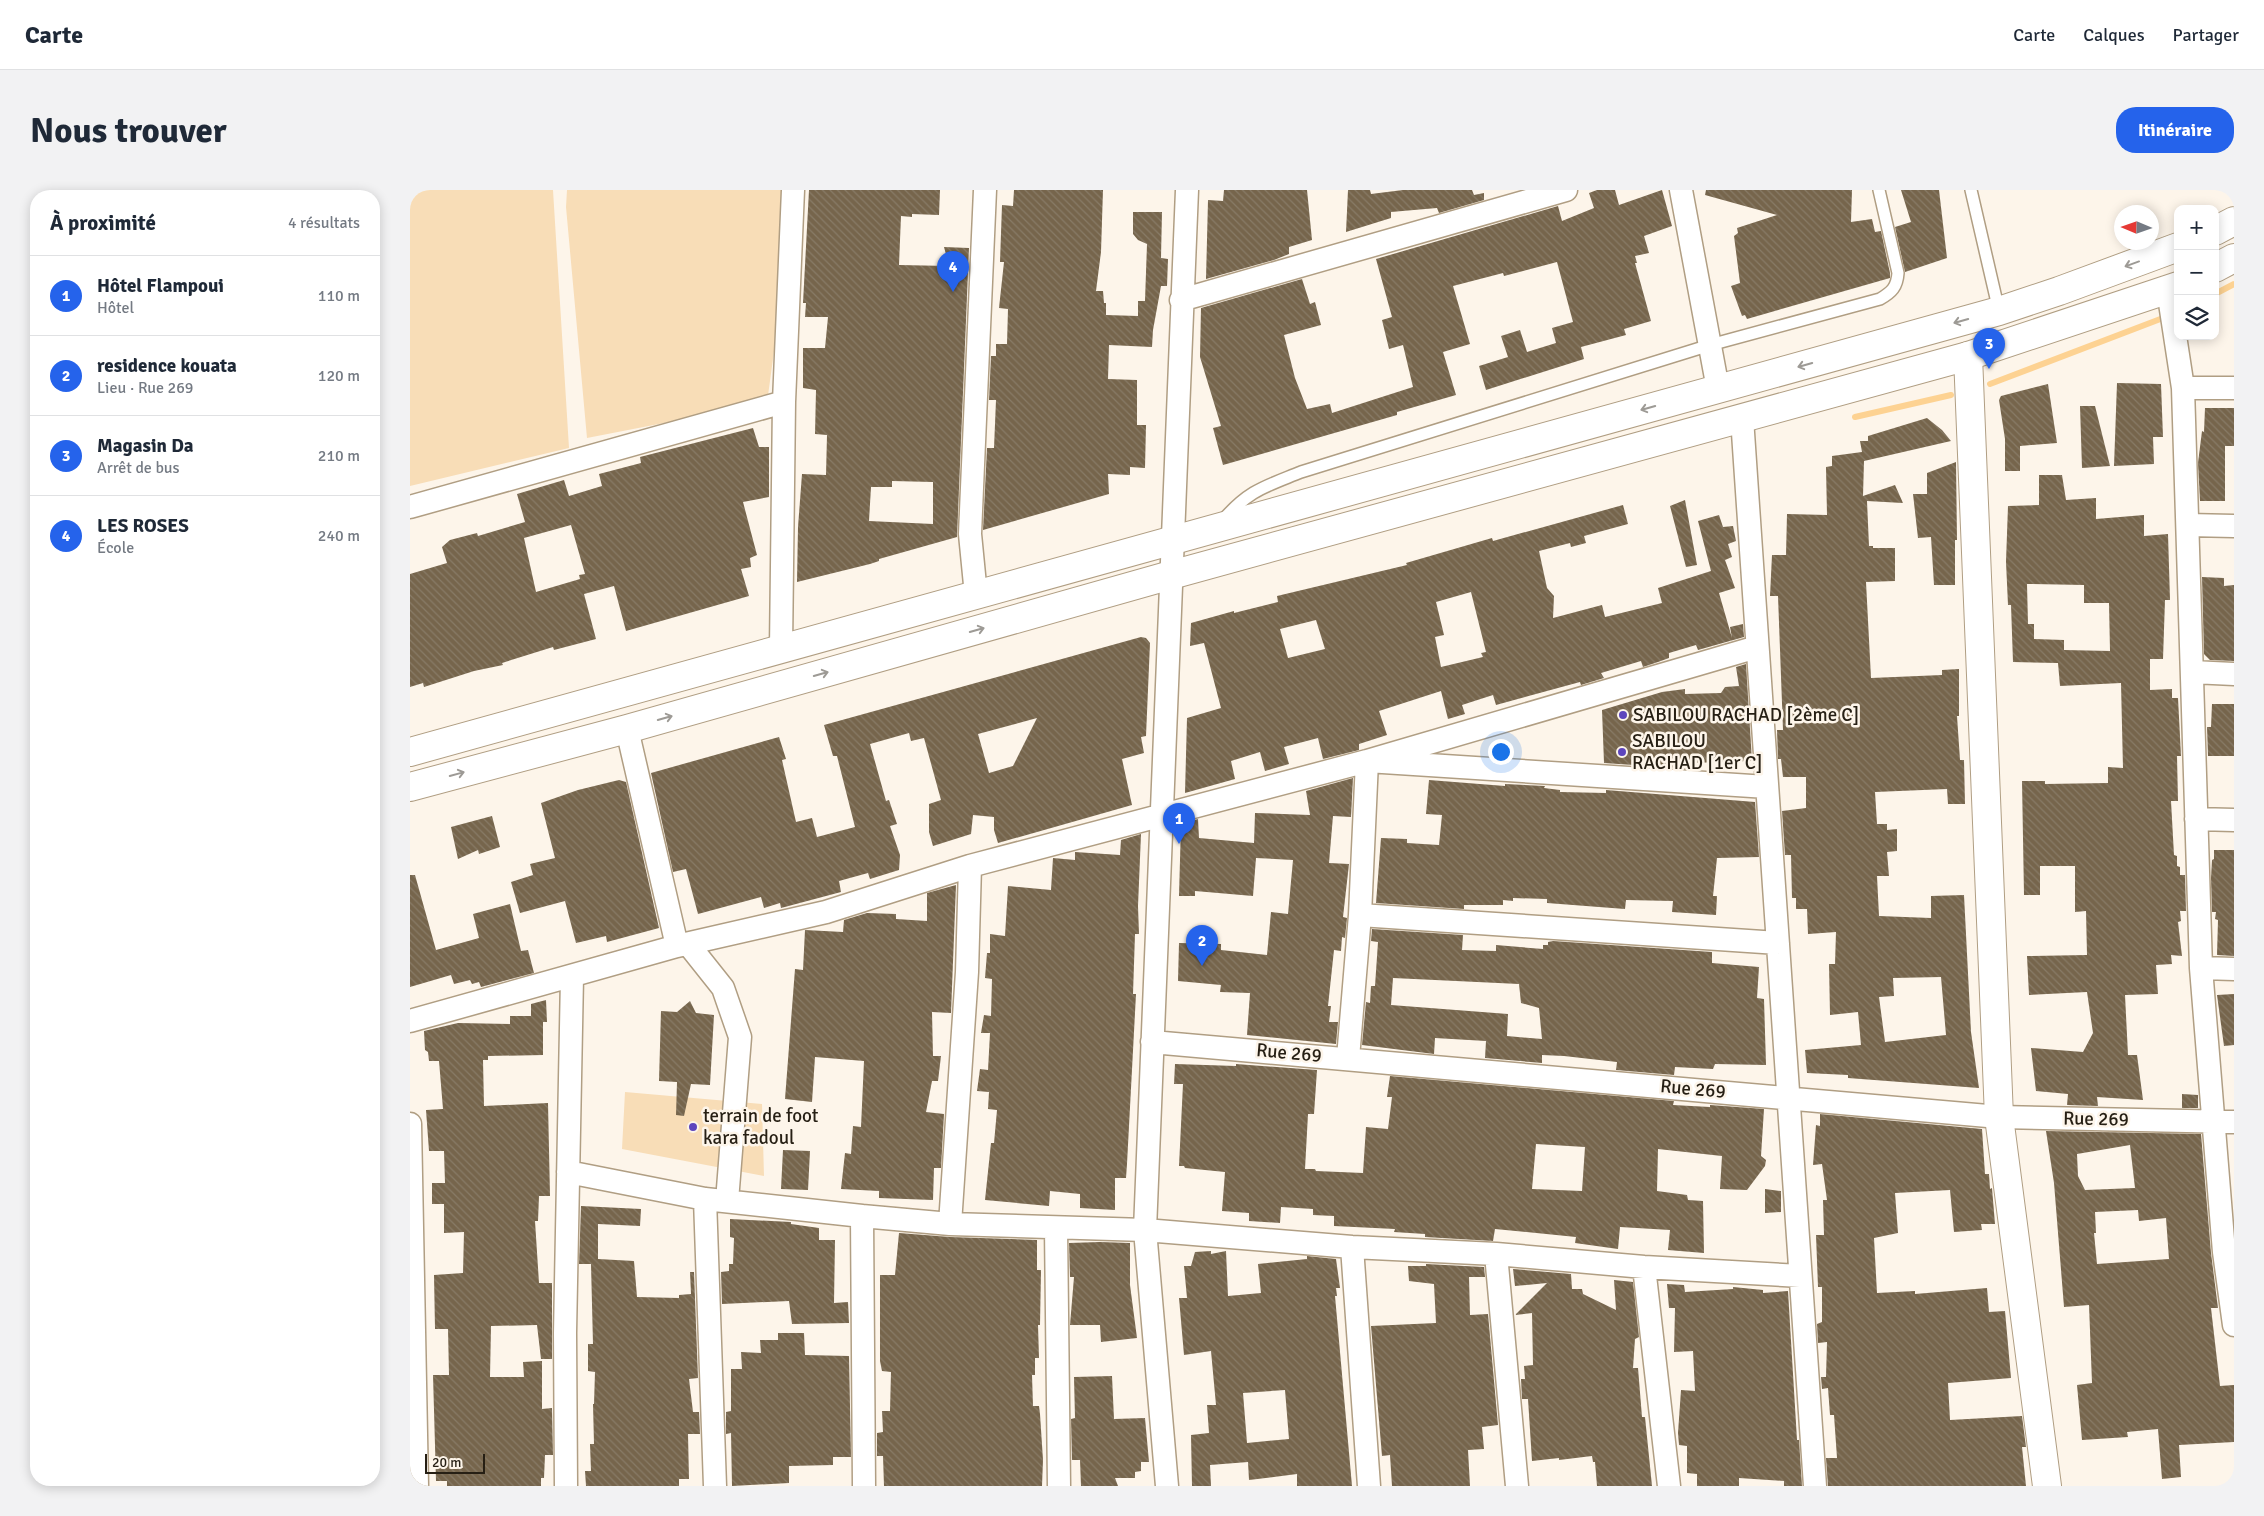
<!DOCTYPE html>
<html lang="fr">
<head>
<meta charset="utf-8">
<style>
	body { margin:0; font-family:Signika,sans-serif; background:#f2f2f3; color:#1f2937 }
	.controls { position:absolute; right:15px; top:15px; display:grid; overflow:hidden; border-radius:10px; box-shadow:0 2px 12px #0003 }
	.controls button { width:45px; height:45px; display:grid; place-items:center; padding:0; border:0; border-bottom:1px solid #e0e1e3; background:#fff; color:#1f2937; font:25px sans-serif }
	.compass { position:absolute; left:1704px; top:15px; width:45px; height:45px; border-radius:50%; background:#fff; box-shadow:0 2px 12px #0003; rotate:272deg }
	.scale { position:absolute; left:15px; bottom:12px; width:60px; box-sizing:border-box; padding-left:5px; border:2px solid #261f14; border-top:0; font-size:14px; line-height:18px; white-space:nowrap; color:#261f14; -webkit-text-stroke:4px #fdf5ea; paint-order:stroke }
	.you { position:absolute; left:1090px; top:561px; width:18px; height:18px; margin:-12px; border:4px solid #fff; border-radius:50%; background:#1a73e8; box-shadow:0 0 0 8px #1a73e833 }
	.badge { display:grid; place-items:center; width:32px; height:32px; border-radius:50%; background:#2563eb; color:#fff; font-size:16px; font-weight:700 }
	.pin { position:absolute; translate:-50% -41px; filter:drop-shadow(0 1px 2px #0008) }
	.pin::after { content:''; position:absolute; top:26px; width:18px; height:15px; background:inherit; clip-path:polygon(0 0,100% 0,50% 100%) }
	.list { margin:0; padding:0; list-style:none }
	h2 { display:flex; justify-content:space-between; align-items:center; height:65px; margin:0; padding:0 20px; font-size:21px }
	h2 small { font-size:16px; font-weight:400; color:#747a83 }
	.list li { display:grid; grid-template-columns:32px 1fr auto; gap:15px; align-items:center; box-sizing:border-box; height:80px; padding:0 20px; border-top:1px solid #e0e1e3 }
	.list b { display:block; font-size:19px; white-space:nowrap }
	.list p { margin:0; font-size:16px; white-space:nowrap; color:#747a83 }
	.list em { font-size:16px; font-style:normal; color:#747a83 }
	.icon { flex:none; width:28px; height:28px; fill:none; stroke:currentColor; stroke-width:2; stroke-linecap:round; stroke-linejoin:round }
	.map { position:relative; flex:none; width:1824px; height:1296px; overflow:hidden; border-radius:20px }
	header { display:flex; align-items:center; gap:30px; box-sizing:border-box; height:70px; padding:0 25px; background:#fff; border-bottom:1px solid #e0e1e3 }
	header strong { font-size:24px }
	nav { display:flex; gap:28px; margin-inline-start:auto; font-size:18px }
	.intro { display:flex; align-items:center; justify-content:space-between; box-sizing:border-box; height:120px; padding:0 30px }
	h1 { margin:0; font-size:35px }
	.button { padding:12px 22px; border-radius:20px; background:#2563eb; color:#fff; font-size:18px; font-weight:700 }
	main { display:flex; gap:30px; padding:0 30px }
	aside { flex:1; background:#fff; border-radius:20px; box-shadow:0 2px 12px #0003 }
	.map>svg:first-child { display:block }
	.pitch { fill:#f8ddb7 }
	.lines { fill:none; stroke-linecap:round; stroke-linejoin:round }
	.stream { stroke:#fdd292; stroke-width:6 }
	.building { fill:url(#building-back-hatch); fill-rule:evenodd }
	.service-casing { stroke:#b09e83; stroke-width:14 }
	.minor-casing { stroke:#b09e83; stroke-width:25 }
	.tertiary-casing { stroke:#b09e83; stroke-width:30 }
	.trunk-casing { stroke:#b09e83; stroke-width:30 }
	.service { stroke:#fff; stroke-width:11 }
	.minor { stroke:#fff; stroke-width:22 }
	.tertiary { stroke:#fff; stroke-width:28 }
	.trunk { stroke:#fff; stroke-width:28 }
	.oneway { stroke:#9d9a95 }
	.poi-dot { fill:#5d45bd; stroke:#fdf5ea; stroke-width:2 }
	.labels { text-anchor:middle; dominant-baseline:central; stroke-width:5; stroke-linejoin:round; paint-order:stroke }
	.poi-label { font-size:19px; fill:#261f14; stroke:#fdf5ea; text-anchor:start }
	.street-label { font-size:19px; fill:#261f14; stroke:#fdf5ea }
</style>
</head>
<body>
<header>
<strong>Carte</strong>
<nav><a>Carte</a><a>Calques</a><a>Partager</a></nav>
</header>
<div class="intro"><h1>Nous trouver</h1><a class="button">Itinéraire</a></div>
<main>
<aside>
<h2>À proximité<small>4 résultats</small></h2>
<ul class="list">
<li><span class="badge">1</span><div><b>Hôtel Flampoui</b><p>Hôtel</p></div><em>110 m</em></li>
<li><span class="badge">2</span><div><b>residence kouata</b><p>Lieu · Rue 269</p></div><em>120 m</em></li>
<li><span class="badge">3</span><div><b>Magasin Da</b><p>Arrêt de bus</p></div><em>210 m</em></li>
<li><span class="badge">4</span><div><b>LES ROSES</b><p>École</p></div><em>240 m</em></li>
</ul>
</aside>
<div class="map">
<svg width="1824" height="1296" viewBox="0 0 1824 1296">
	<defs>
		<pattern id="building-back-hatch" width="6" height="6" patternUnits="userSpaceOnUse" patternTransform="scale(1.25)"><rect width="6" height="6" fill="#76654c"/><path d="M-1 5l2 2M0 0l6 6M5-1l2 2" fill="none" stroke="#887b67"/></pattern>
	</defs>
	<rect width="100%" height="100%" fill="#fdf5ea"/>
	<path class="pitch" d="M0,0H143L159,258L0,296Z
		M157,0H386L357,213L177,248L156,17Z
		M215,902L352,914L354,986L212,959Z"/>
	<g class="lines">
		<path class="stream" d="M1805,104L1824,94
			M1580,194L1753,128
			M1445,227L1541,205"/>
	</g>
	<path class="building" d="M399,0H530L529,25L502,24V27L491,26L489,75L539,76L534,57L559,58L547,347L469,369V371L460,374L387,392L388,337L392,284L416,285L417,245L405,244L406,200L393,198V158H415L418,127H395L396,113H393ZM482,291L523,292V334L459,331L461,297H482Z
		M604,0H693L691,62L686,101H693L694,113H696V125L728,126V111H735L737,54L728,50L723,44V22H752L751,68L758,69L757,96H751L743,140L742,157L699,155L698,189L727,190V235H736L735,278L720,277V285L698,284L699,304L573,340L577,258H584L586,210H579L581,166H586V154H597L598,119L589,118L594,72H590L592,15L603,16Z
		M814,0H897L902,50L879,57V64L864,70L796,89L798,10L813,11Z
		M938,0H960L961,4L993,0H1062L1064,5L1074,3V10L1029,23L1027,18L981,22V28L936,42Z
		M1187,0H1205L1209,15L1252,0L1262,36L1234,46L1239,63L1225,66L1227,73H1225L1241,131L1214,139L1216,145L1171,157L1174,169L1076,200L1069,176L1098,167L1091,146L1110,140L1117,162L1146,153L1142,138L1163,132L1147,72L1094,86L1093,83L1043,96L1060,154L1033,162L1046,205L987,222V225L813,275L803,238L811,236L790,167L791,118L892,89L900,114L905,112L911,135L874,145L885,188L897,219L920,214L922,223L1003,197L993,155L979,159L972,130L982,127L966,69L1148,16L1152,31L1184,18L1179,3Z
		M1296,0H1442L1441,32L1462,29L1465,42L1471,41L1480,83V88L1337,129L1335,125L1332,126L1321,96L1330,93L1324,46L1328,43L1327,38L1367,25L1295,5Z
		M1491,0H1529L1537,68L1495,82L1485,37L1501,32Z
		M1707,193L1751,194L1753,247H1743L1744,274L1704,276Z
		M1638,194L1647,253L1610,256V281H1595V249L1589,210L1591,206Z
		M1670,216H1685L1700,276L1672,278Z
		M1795,218H1824V256H1815V311H1790L1788,273L1792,241L1794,242Z
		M1517,228L1532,240L1541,251L1454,271L1453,306L1485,295L1493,313L1457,311L1459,356H1463V358H1485V391L1456,392L1461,488L1532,485V480L1549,479V526H1547L1550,570H1554L1555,614H1538L1537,599L1465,602L1467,634H1477V640L1487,639V661L1477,662L1479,686H1467L1469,726L1521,728V706L1554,705L1561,842L1569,898L1438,888V885L1397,883L1395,860L1451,855L1448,822L1420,825L1419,774H1425L1426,742L1398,744L1397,719H1386V708H1382L1381,665H1375L1372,621L1396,618V587H1373L1371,569H1368L1367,540H1373L1368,406H1360L1362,365H1376L1377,324L1417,325L1416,277L1422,276V266L1452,262L1450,251H1458V246ZM1531,787L1536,845L1475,852L1469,807L1484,806L1483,788Z
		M343,238L349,257H359V307L333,312L347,365L340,368L341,377L331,379L339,406L216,441L204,396L174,404L186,449L144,460L143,457L92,473L93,475L64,481L14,497L13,493L0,497V384L37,373L32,357L40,350L67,343L68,346L115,332L107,304L154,290L159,306L192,296L189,284L231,273L230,267ZM161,335L175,384L169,385L170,389L126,402L114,348Z
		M1546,272L1547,350H1545V395H1524L1521,347L1508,348L1503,304H1517V283Z
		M1629,285H1652L1656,310L1686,308V329L1734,325V346L1758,344L1760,410H1755L1753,469H1740V500L1762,499V508H1768L1771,566H1767L1768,611H1761L1764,665L1767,666V676L1770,677V685H1775L1776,721H1770L1771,731L1768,732L1772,766L1761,765L1762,774L1746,775L1748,804L1715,805L1718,865H1727L1733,910L1687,907L1688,916L1657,915L1658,904L1626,901L1621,858L1673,862L1683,843L1677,802L1619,805L1617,766L1677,765L1676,721L1665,722V676H1630V705H1614L1612,591H1635V594L1698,593V577L1713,578L1711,493L1650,496L1648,473L1603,472L1601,415H1598L1596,372L1598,316L1629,315ZM1617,394L1674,395V413H1699L1700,461L1654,460V450L1624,449V434H1618Z
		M1275,310L1287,375L1276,377L1260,316Z
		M1213,315L1218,334L1174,346L1176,353L1161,357L1160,353L1129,361L1137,398L1144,406L1143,428L1192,415L1195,427L1252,413L1248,398L1301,381L1288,331L1309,325L1313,337L1323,336L1326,351L1318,354L1322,367L1315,370L1325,398L1309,403L1322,448L1320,437L1333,434L1334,447L1288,460L1286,455L1259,463V468L1248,472L1233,477L1231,471L1191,483L1194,488L1171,495L1170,492L1086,515L1083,505L1052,515L1055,524L1038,529L1031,501L969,521L977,545L949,554V560L913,569L908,548L874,557L879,574L855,581L850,562L821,571L825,589L775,603L777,528L811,518L794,453L780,456L781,433L824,421V423L868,412L867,406L997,375L996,373L1082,348L1083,351ZM1061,402L1076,462L1071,463L1073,467L1031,477L1025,447L1034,445L1026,412ZM906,430L915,459L878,468L870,439Z
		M1792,387L1814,388V396L1824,395V471L1800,470L1794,464Z
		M731,447L736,448L740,453L736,546L731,547L734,563L712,569L722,615L588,653L584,640V627L563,625L561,644L523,656L519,642V614L531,610L514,548L501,551L499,543L460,554L476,611L479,610L487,634L480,636L490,665L489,680L460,689L458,683L429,691L431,702L371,718L370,713L354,718L351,707L288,724L276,679L263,682L241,583L369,547L376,569L372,570L386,632L402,628L407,647L445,637L427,566H423L414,535ZM627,528L603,576L579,583L568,544Z
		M1336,474L1342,571L1282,573V579L1194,573L1192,520L1252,502L1275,499V504L1311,503L1315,497L1329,496L1326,477Z
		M1802,514H1824V566H1798L1797,537H1801Z
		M943,588L941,627L923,626L919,673L939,674L933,727L937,728L935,748L932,747L931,761L924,760L918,816H921L919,832H928L926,854L837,845L840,803L810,802L811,795L768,791L769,753L811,754V760L857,765L861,722L878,724L883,670L846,668L843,706L785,701V706H769L771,634L788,629L789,648L844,653L845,623L900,625L896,601Z
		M209,590L216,592L249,738L197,752L196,746L166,753L155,711L110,723L101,692L123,685L120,674L145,668L131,613L168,600Z
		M1019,590L1095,596V594L1135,596L1134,598L1150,600V602L1196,603V600L1345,612L1349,667L1307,668L1303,706H1307L1306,725L1262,722L1263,711L1216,710L1215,719L1137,713V709L1103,708V711L1093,710V715H1054V719L966,713L971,648L997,649V653L1029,655L1032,625L1016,624Z
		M82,626L90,657L69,664L68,660L48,669L41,637Z
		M731,644L728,716L729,744H725L723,804H726L717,974L716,988H705V1020L670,1018V1004L640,1001L639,1016L575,1010L581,953H584L587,920L578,919L579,902L567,901L570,879L578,880L580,843H571L574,825L581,826L582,789L575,788L577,763H580V744L595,746L598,696L641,700L643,668L665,670V662L710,665L711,650Z
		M1804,660H1824V766L1807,765L1808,730L1805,729L1806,722H1802L1801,688L1802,670L1804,669Z
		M0,685H5L26,760L69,748L63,724L100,714L111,761L118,760L124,783L71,797L69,792L62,794L60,790L44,794L41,785L0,797Z
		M546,695L541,823L522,822L523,866H531L528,891H522L516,922L534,924L531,978H524L523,1010L469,1008V1001L431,999L435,963L441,964L443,936L451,937L454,871L405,867L402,912L375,909L385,779L393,780L395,740L433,742L434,730L457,723L486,724V729L517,731V703Z
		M962,739L1053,745L1052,760L1086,761V755L1133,759V755H1138V752L1143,751L1302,762V773L1349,777L1347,808L1354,809L1356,875L1305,874L1303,879L1265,877L1264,885L1206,880L1207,872L1154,866L1132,865V873L1075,868L1076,851L1025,848L1024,864L952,855L956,812L960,813L961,796H965L968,752L961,751ZM983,788L1109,794L1111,813L1129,818L1132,849L1097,846L1098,824L981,815Z
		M1824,804V855L1814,856L1807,805Z
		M136,810L137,832H133V865L78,866V870H73L74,916L138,913L140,1006H129L128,1031H125L129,1093H142V1169H131L127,1135L81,1136L80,1187H114L113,1172L132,1171V1219L142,1218L143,1265H135L134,1288H131V1296H37V1291H26L23,1185H39L38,1139H25L24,1085L53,1083L54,1042L34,1043V1014H22V993H35L34,961H19L16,920L33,919L29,871H19L18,862L15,860L14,841L48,833L100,834V826H121V814Z
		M280,811L286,823L304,825L300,895L281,894L274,926L266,925L267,892L249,891L251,821L267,822Z
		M765,874L826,876V874L907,880L904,924H898L895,979H905L906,981L953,983L956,937L978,939L982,907H977L980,886L1264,911L1263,915L1300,917V915L1354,919L1351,966L1356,970L1355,976L1337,1000L1310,999L1312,966L1248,959L1247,1001L1277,1005L1278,1010L1293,1011L1294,1063L1258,1060L1260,1040L1210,1037L1208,1059L1165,1053L1166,1047L1085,1039L1083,1051L1015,1047V1044L984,1042L985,1039L924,1036V1026L903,1025V1019L871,1017L870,1033L839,1031V1023L812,1021L815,982L775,978L774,976H769L773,894H764ZM1126,954L1175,957L1172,1001L1122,999Z
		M1772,904L1788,905V918H1772Z
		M1410,924L1572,939L1575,984H1579L1580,999L1582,998L1585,1034H1571L1572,1040L1544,1042L1540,1000L1485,1003L1488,1043L1464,1048L1467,1103L1505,1101V1104L1577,1098L1579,1122L1595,1121L1601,1188L1538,1193L1540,1230L1612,1226L1616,1257H1612L1616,1296H1418L1416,1268H1427L1424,1225H1420L1418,1198L1412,1199L1411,1187H1416L1417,1152L1408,1153L1407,1134L1412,1132V1097H1408L1406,1045H1414L1413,1010H1417L1412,974L1403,975L1406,935L1410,936Z
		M1636,941L1791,944L1801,1063L1808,1118H1801L1810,1196L1824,1195V1252L1769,1255L1771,1287L1752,1289L1748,1239L1717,1242L1718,1247L1672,1250L1667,1195L1682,1193L1679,1115L1654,1117L1644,993ZM1720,955L1725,998L1675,1000L1668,986L1667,964ZM1728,1020L1729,1031L1756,1028L1759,1069L1687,1074L1684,1043H1686L1685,1022Z
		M373,960L400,961L398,1000L371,999Z
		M1355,999L1371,1001V1022L1355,1023Z
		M171,1016L231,1019L230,1036L188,1034V1069L224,1071L227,1107L269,1108V1105L281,1104L280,1082H284L288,1188L279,1189L283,1222H289L290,1244H278L279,1289H269V1296H176L175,1281H181L180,1254H184L183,1214H184L185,1182L178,1181V1154H183L181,1074H169Z
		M320,1029L381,1032V1034L409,1038V1050H425L424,1113L438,1112L439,1133L382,1134L379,1111L312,1114L311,1082L319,1081V1074H323L324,1048L320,1047Z
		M489,1043L540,1047L627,1050V1080H631L630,1135H628L629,1168H625V1185H622L623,1216H629L630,1224L633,1270L632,1296H474L473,1266H467V1243L473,1242L472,1221H480L481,1182L472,1181L470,1171V1085H485Z
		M690,1052L720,1053V1095L727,1148L691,1152L690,1135H660L664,1087H660L659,1053Z
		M801,1061V1064L816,1061L818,1106L851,1103L848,1074L897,1069V1066L926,1069L930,1098H926L927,1106H925L942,1296H887V1284L839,1290L838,1272L800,1275L801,1296H782L781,1245L799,1243L797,1215H806L801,1161L774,1165L769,1108H777L774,1076H781L785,1062ZM875,1200L879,1249L837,1253L833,1203Z
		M1016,1074L1074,1077L1075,1087H1059L1060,1125L1078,1124L1088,1235L1072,1237L1074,1259L1058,1260L1060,1296H982L980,1265L972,1266L961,1136L1026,1133L1024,1094L999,1091L998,1076H1016Z
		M1103,1079L1161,1084L1162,1099H1172L1173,1104L1206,1120L1204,1090L1223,1092L1229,1147L1225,1149L1223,1178H1228L1232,1227H1235L1242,1296H1187L1185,1272H1183L1182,1266L1149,1270V1268L1122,1271L1118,1209H1112L1111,1189H1115L1114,1176L1123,1175L1122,1123L1105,1125L1137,1093L1105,1096Z
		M1257,1094L1274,1095L1275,1102L1323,1099V1097L1353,1100V1103L1378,1101L1387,1250H1389L1392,1296H1374V1291L1329,1288V1296H1287V1284L1277,1283V1256L1269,1255L1268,1243L1271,1200L1285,1201L1283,1161L1264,1162L1265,1118H1259Z
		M368,1143H394L395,1165L439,1166L441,1267H423V1275L379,1276V1293L322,1296L321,1243L316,1244V1222L321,1221V1179H332L331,1162L351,1163L350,1150H368Z
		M702,1186L704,1229L735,1228L739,1272H731V1281L725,1282V1288H705L708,1296H671L670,1270H662L661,1229L665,1228L664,1187Z"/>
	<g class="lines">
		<g class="service-casing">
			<path id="service" d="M1561,0L1589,121
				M812,331C839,300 854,297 891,282L1300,155L1470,109C1482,102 1487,97 1488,83L1469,0"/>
		</g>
		<g class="minor-casing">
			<path id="minor" d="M1271,0L1308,199
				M1758,100L1773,198L1791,778L1814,1062L1824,1135
				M771,110L1156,0
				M1773,198H1824
				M1332,228L1405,1296
				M0,317L374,212
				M1778,335L1824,336
				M566,405L560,344L575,0
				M371,458L374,212L383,0
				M1782,482L1824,484
				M217,539L267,756
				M1786,629L1824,630
				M950,725L1368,753
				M278,754L313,798L330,847L317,1011
				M1791,778L1824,779
				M0,831L267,756L416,722L560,676L957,571L1347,457
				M742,852L1589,927L1824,932
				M938,868L950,725L957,571L1357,597
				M0,934L7,1296
				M158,982L295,1009L452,1026
				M295,1009L305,1296
				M540,1034L557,782L560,676
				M646,1038L649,1296
				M942,1057L959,1296
				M1086,1064L1107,1296
				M1234,1077L1259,1296
				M156,1296L155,1143L162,787
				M454,1296L452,1026L540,1034L735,1040L942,1057L1086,1064L1234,1077L1390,1086
				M757,1296L735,1040L777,0"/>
		</g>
		<g class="tertiary-casing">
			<path id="tertiary" d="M1558,166L1589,927L1637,1296"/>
		</g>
		<g class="trunk-casing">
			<path id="trunk" d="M1805,41L1824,31
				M1805,78L1824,68
				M0,562L1589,121L1649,101L1768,57
				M0,597L217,539L761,385L1558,166L1768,96"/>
		</g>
		<use href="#service" class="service"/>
		<use href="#minor" class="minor"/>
		<use href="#tertiary" class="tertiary"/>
		<use href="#trunk" class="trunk"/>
	</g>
	<defs><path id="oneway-shaft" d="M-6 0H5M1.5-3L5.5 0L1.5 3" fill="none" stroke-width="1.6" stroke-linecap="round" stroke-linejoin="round" transform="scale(1.25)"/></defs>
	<g class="oneway">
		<use href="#oneway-shaft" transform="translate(1722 74) rotate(160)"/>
		<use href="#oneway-shaft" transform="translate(1551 131) rotate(164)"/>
		<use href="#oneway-shaft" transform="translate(1395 175) rotate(164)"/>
		<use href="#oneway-shaft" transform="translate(1238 218) rotate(164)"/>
		<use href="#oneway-shaft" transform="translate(567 440) rotate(-16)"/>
		<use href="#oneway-shaft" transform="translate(411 484) rotate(-16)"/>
		<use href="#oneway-shaft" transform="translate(255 528) rotate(-16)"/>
		<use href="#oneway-shaft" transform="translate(47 584) rotate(-15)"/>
	</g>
	<g class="poi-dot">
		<circle cx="1213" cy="525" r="5"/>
		<circle cx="1212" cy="562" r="5"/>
		<circle cx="283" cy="937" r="5"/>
	</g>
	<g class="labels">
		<g class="poi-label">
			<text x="1223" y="525">SABILOU RACHAD [2ème C]</text>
			<text x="1222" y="551">SABILOU<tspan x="1222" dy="22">RACHAD [1er C]</tspan></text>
			<text x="293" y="926">terrain de foot<tspan x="293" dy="22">kara fadoul</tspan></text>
		</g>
		<g class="street-label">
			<text transform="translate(879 863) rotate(5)">Rue 269</text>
			<text transform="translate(1283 899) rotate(5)">Rue 269</text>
			<text transform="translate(1686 929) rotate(1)">Rue 269</text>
		</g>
	</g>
</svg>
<div class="controls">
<button>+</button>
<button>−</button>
<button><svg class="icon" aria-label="layers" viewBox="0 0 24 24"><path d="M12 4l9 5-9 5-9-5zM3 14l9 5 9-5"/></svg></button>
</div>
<svg class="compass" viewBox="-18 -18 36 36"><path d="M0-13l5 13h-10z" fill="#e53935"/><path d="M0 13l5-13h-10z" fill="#747a83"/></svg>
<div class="scale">20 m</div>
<div class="you"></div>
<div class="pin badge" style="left:769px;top:654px">1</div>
<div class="pin badge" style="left:792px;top:776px">2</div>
<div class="pin badge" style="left:1579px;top:179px">3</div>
<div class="pin badge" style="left:543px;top:102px">4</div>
</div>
</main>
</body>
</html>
